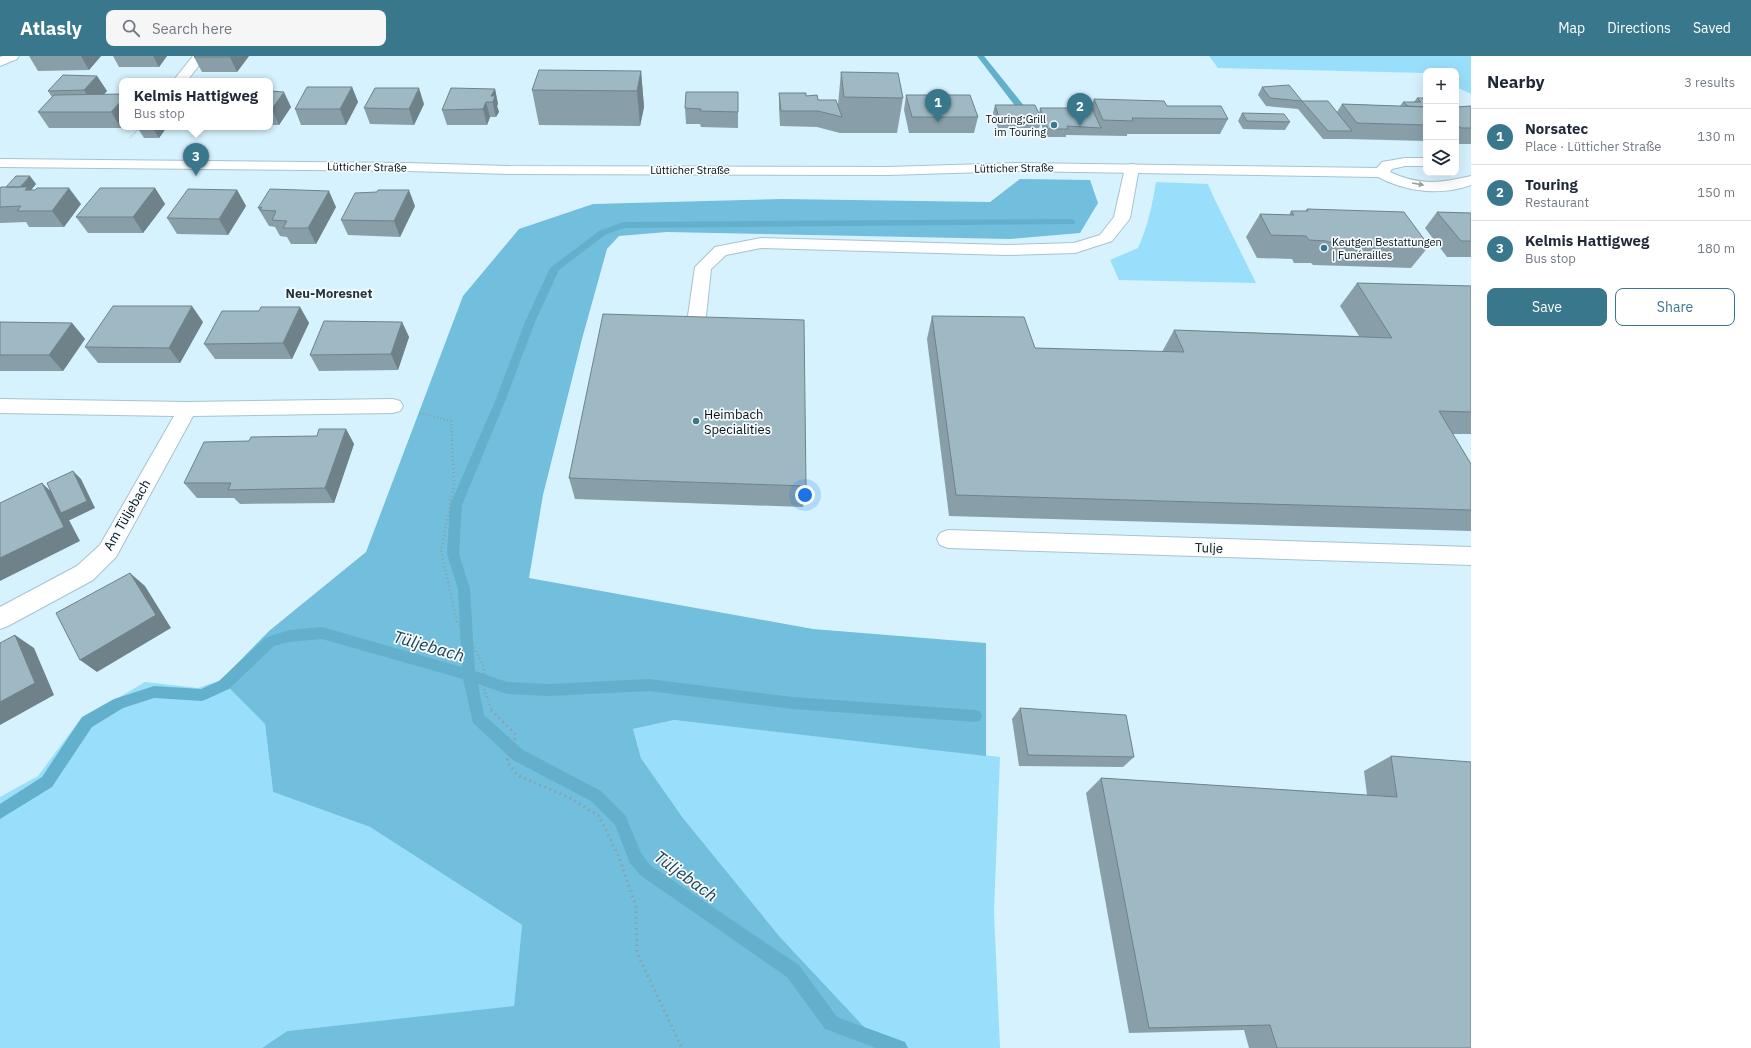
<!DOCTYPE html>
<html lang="en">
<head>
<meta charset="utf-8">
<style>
	body { margin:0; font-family:"IBM Plex Sans",sans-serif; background:#f6f6f7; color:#1f2937 }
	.controls { position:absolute; right:12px; top:12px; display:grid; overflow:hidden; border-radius:8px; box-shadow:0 4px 16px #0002 }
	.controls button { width:36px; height:36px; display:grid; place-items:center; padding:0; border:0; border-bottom:1px solid #e0e1e3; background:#fff; color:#1f2937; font:20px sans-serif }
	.you { position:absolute; left:805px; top:439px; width:14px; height:14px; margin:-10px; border:3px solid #fff; border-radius:50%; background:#1a73e8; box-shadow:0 0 0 6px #1a73e833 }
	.badge { display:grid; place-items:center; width:26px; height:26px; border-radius:50%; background:#39778d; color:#fff; font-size:13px; font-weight:700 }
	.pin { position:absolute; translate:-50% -33px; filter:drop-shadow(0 1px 2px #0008) }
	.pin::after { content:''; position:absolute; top:21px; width:14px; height:12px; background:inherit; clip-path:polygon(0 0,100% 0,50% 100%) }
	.popup { position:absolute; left:119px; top:22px; width:154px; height:52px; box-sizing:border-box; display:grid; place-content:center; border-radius:8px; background:#fff; filter:drop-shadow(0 1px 3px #0005); font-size:13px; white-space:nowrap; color:#747a83 }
	.popup b { font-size:15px; color:#1f2937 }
	.popup::after { content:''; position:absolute; left:50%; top:100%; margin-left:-8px; border:8px solid transparent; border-top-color:#fff }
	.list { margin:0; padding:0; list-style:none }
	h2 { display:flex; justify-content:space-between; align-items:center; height:52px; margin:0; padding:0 16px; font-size:17px }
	h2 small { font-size:13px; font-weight:400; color:#747a83 }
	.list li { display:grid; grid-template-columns:26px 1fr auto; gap:12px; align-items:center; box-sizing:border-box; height:56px; padding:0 16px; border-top:1px solid #e0e1e3 }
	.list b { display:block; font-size:15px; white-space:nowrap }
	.list p { margin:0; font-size:13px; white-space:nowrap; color:#747a83 }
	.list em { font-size:13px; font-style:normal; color:#747a83 }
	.actions { display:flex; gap:8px; padding:12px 16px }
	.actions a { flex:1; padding:9px 0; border:1px solid #39778d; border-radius:8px; text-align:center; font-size:14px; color:#39778d }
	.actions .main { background:#39778d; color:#fff }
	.icon { flex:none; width:22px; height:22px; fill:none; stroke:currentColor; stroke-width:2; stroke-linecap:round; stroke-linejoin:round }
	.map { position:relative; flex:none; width:1471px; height:992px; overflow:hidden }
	header { display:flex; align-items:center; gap:24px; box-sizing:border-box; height:56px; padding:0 20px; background:#39778d; color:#fff }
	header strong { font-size:19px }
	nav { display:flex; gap:22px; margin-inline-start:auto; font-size:14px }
	.search { width:280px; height:36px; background:#f6f6f7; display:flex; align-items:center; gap:10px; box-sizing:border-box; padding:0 14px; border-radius:8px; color:#747a83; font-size:15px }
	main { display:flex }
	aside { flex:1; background:#fff }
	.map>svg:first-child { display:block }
	.green { fill:#99dffb }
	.forest { fill:#71bfdc }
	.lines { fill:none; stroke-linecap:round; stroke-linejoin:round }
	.stream { fill:#62b0cc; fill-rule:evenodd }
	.lane-casing { stroke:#a8c3ce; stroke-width:2 }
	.street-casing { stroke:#a8c3ce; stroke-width:2 }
	.primary-casing { stroke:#a8c3ce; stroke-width:2 }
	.path-far3 { stroke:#8aa0a8; stroke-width:1.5; stroke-dasharray:0.5 2; stroke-linecap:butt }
	.path-far2 { stroke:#8aa0a8; stroke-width:2; stroke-dasharray:1 2.5; stroke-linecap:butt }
	.path-far1 { stroke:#8aa0a8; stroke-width:2.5; stroke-dasharray:1 3; stroke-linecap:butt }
	.path { stroke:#8aa0a8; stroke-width:3; stroke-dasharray:1.5 4; stroke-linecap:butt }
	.lane { fill:#fff; fill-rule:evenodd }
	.street { fill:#fff; fill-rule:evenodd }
	.primary { fill:#fff; fill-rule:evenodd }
	.wall { fill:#889fa9 }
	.shaded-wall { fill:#6f8289 }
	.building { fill:#9eb9c4; stroke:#6f8289 }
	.oneway { fill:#9b9fa1 }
	.poi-dot { fill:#39778d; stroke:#f5fbfd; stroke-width:1.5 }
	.labels { text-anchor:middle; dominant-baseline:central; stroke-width:3.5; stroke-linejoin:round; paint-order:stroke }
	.far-poi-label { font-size:11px; fill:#061013; stroke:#f5fbfd; text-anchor:end }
	.far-street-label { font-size:11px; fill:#061013; stroke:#f5fbfd }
	.far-quarter-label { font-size:13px; font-weight:bold; fill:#1e353e; stroke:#f5fbfd }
	.poi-label { font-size:13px; fill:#061013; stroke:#f5fbfd; text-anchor:start }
	.street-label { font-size:13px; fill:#061013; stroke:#f5fbfd }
	.near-water-label { font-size:17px; font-style:italic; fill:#1e424f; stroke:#f5fbfd }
</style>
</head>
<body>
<header>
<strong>Atlasly</strong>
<div class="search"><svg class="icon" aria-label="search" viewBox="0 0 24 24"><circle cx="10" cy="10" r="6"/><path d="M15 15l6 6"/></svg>Search here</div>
<nav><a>Map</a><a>Directions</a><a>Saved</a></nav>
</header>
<main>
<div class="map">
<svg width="1471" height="992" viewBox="0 0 1471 992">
	<rect width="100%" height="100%" fill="#d6f2fe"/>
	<path class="green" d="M1209,0H1471V38L1456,31V15H1426V17L1218,12Z
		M1156,126L1208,128L1214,142L1256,227L1119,224L1110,204L1138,192C1148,170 1152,150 1156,126Z
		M221,624L265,668L273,736L370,771L522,869L514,951L287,975L262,992H0V741L38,720L79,665L145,626L198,632Z
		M674,664L1000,701L994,856L1000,992H884L780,881L683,762L641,702L633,673Z"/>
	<path class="forest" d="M1020,123L1090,124L1098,147L1080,177L1010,183L667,176L619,180L607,193L582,283L543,439L529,522L813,573L986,587V700L674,664L633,673L641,702L683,762L780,881L884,992H262L287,975L514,950L522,869L370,771L273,736L265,668L221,624L269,575L366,496L463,240L519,173L593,148L781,143L990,146Z"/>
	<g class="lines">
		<path class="stream" d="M977,0H984L1025,51V55H1019Z
			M1071,163L1074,164L1075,166L1074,168L624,172L605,179L559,214L535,266L506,343L462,449L459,498L470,533L475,615L507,626L549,628L649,623L793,641L975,654L980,655L982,660L980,665L975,666L793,653L649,635L549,640L507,638L478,628L484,659L523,694L601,735L625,759L641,797L650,809L799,909L837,961L905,986L908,992H876L825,973L787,921L640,819L630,807L615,769L591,745L513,704L473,667L463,623L322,583L289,586L274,590L229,633L207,643L202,645L154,642L123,652L92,671L52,731L0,763V748L42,721L82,661L114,643L154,630L201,633L219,625L265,582L289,574L322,571L462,611L458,533L447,498L450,449L496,343L525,266L550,212L599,175L623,166Z"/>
		<g class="lane-casing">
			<path id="lane" d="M193,0H206L187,25H173Z
				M1132,108L1137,109L1139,112L1130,162L1128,165L1112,185L1075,197L1006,199L761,192L726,199L711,213L706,260L703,264L697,266L691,264L688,260L695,211L715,191L761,182L1006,189L1074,187L1100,179L1114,161L1125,112L1127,109Z
				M948,474L1471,491V509L948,492L940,489L937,483L940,477Z"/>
		</g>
		<g class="street-casing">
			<path id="street" d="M3,0H19L17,3L0,10V1Z
				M0,343L187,346L393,343L400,345L403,350L400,355L393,357L193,360L116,501L93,524L8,570L0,573V551L77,510L100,489L174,360L0,357Z"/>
		</g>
		<g class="primary-casing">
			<path id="primary" d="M1405,102H1426V110H1405L1392,113L1390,116C1419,130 1441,127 1471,120V129C1441,140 1406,136 1378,121L1018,115L888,119L509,118L408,115L0,111V103L408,107L509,110L888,111L1018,107L1377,112L1382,106Z"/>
		</g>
		<path class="path-far3" d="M130,82L140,71"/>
		<path class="path-far2" d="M420,357L451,365L452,385"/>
		<path class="path-far1" d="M452,384L454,429L441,495L457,566L466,575L484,612V633L492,655"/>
		<path class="path" d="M491,654L516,679L507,705L517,719L570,742L599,760L619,801L636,850L637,897L682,992"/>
		<use href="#lane" class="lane"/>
		<use href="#street" class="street"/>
		<use href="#primary" class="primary"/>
	</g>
	<path class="wall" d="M29,0H101L89,14L38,15Z
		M113,0H167L159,11H119Z
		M195,0H249L237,16H202L194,1Z
		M641,15L644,51L640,70L539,69L532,34Z
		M841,16L903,42L897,77H840L817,71L780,70L779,52V37L806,40L838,49Z
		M97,20L107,35L103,39L122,38V70L121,72H49L38,56L52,41L48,35Z
		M352,31L358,46L346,69H301L295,53Z
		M1262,31L1302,45L1337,56L1342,48L1400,50L1403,46H1414L1417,42H1426V85L1347,83H1323L1298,53L1266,50L1258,39Z
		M495,33L498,48L497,50L499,56L496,61H490L487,69H447L442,54Z
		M270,35L291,51L279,69H270Z
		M738,36V72L701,71L700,68H686L685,52Z
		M906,39L978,61L974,77H909L904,54Z
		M1094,43L1167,50L1228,63L1220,78H1127V80L1066,79V81H1045L1041,67L1039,72H998L993,57L995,49L1039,57L1040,52H1080L1081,50H1091Z
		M424,48L414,69L370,68L364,52Z
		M1471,50V88H1456V51Z
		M1242,57L1290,66L1285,74L1243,73L1238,65Z
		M137,71H167L159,82H144Z
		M36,128L31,134L81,148L64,171H29L26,166L0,167V132L6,131Z
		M155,132L165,148L143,177H88L76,161Z
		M237,134L246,150L228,179L177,178L167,162Z
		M415,150L400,181L348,179L341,164Z
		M336,151L316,188H291L287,181L280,180L275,171L269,170L258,152Z
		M1307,153L1429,190L1411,212L1313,209L1311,207H1294L1292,203L1257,202L1246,181L1260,158L1289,159L1291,155H1305Z
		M1437,156L1471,157V201H1447L1425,172Z
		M1357,227L1471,230V378H1453L1471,408V475L949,460L927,283L932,260L1035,292L1162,296L1174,274L1359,280L1340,250Z
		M300,251L309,267L292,303H215L204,288L259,255Z
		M0,266L72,267L85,283L63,315H0Z
		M203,266L180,307H98L85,291Z
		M402,266L409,281L398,314L319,315L310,299Z
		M346,373L354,388L334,447L240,448L234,442H197L184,427L249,385L317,380Z
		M569,422L806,430L803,451L575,443Z
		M1020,652L1134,701L1123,711L1019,710L1012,663Z
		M1391,700L1471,992H1249L1244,974L1129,977L1086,737L1101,722L1367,739L1364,715Z"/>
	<path class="shaded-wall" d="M81,0H101L89,14Z
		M153,0H167L159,11Z
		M231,0H249L237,16L230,1Z
		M641,15L644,51L640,70L637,35Z
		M97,20L107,35L93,50L84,34Z
		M352,31L358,46L346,69L340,53Z
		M419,32L424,48L414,69L409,53Z
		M495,33L498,48L497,50L499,56L496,61L491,40Z
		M284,36L291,51L279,69L272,53Z
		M122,44V70L121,72L111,56Z
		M486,46L490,61L487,69L483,53Z
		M152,71H167L159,82Z
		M30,120L36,128L31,134L40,146L20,131Z
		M69,132L81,148L64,171L52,155Z
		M155,132L165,148L143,177L133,161Z
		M237,134L246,150L228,179L219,163Z
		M409,134L415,150L400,181L394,165Z
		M329,135L336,151L316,188L308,172Z
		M192,250L203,266L180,307L169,292Z
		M300,251L309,267L292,303L283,287Z
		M402,266L409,281L398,314L391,298Z
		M72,267L85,283L63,315L49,299Z
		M346,373L354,388L334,447L325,432Z
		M73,415L81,423L95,452L70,464H69L80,485L0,525V502L42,427L58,442Z
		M130,517L145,530L171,572L97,616L80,604Z
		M15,579L34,592L54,639L0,669V646Z"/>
	<path class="building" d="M195,0H231L230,1H194Z
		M539,14L641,15L637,35L532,34Z
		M841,16L898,17L903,42L844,41Z
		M63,19L97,20L84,34L48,35Z
		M1289,29L1302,45L1270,42L1262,31Z
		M307,31H352L340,53H295Z
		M375,32H419L409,53L364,52Z
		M451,32L495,33L491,40H495L493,46H486L483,53L442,54Z
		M270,35L284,36L272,53H270Z
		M686,36H738V56L700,55L701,53L685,52Z
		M779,37H806V40L817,39L818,44H836L842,61L818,55H781Z
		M122,38V44L111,56H38L54,39Z
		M906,39H970L978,61H912Z
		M1417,42H1426V51L1408,50L1403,46H1421Z
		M1094,43L1164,45L1167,50H1221L1228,63L1132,62L1133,65L1103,64Z
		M1302,45H1328L1352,75H1328Z
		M1342,48L1426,51V69L1357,67Z
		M995,49H1035L1042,64H1000Z
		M1081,50H1091L1101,72L1067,70L1068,73H1048L1040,52H1082Z
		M1471,50V72H1461L1459,70H1456V51Z
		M1242,57L1284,58L1290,66L1247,65Z
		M16,120H30L20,131H6Z
		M1,131H28L25,134H35L37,132H69L52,155H17L21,150L0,151V132Z
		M100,132H155L133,161H76Z
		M188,133L237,134L219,163L167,162Z
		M270,133L329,135L308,172H283L287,165L272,164L276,155L260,154L262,151L258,152Z
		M378,134H409L394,165L341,164L355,137L377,136Z
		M1307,153L1404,156L1429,190L1328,186L1327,185L1309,184L1306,180L1271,179L1260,158L1294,159L1291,155H1308Z
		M1437,156L1471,157V185H1461Z
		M1357,227L1471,230V356L1439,355L1471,408V454L956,439L932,260L1024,261L1035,292L1184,296L1174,274L1392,282Z
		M113,250H192L169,292L85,291Z
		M261,251H300L283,287L204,288L222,255H259Z
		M603,258L804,264L806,430L569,422Z
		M324,265L402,266L391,298L310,299Z
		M0,266L72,267L49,299H0Z
		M319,373H346L325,432L228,434L231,427H184L204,386L249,385L251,381L317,380Z
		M73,415L87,445L61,457L47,427Z
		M42,427L64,471L0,502V447Z
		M130,517L156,559L80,604L56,557Z
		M15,579L35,627L0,646V587Z
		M1020,652L1126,659L1134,701L1028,699Z
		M1391,700L1471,706V992H1277L1270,969L1149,972L1101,722L1397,741Z"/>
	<defs><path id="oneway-solid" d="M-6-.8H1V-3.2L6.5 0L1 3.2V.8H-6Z"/></defs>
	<use class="oneway" href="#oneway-solid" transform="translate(1418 128) rotate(10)"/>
	<g class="poi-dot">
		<circle cx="1054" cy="69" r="4"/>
		<circle cx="1324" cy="192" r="4"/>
		<circle cx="696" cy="365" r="4"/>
	</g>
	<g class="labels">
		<g class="far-poi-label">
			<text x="1046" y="63">Touring;Grill<tspan x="1046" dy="13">im Touring</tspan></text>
			<text x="1332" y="186" text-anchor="start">Keutgen Bestattungen<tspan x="1332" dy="13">| Funérailles</tspan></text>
		</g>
		<g class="far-street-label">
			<text transform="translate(367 111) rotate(1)">Lütticher Straße</text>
			<text transform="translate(1014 112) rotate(-1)">Lütticher Straße</text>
			<text x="690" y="114">Lütticher Straße</text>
		</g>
		<g class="far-quarter-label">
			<text x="329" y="237">Neu-Moresnet</text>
		</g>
		<g class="poi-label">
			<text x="704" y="358">Heimbach<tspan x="704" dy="15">Specialities</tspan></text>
		</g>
		<g class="street-label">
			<text transform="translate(127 459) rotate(-60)">Am Tüljebach</text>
			<text transform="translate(1209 492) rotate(2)">Tulje</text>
		</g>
		<g class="near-water-label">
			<text transform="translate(429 590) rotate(16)">Tüljebach</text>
			<text transform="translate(686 820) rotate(36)">Tüljebach</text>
		</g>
	</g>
</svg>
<div class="controls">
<button>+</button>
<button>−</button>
<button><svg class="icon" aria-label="layers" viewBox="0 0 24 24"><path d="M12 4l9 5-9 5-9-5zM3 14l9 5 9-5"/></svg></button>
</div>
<div class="you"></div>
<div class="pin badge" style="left:938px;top:66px">1</div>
<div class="pin badge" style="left:1080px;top:70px">2</div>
<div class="pin badge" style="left:196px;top:120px">3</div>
<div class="popup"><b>Kelmis Hattigweg</b>Bus stop</div>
</div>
<aside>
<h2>Nearby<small>3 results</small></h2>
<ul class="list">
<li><span class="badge">1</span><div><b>Norsatec</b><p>Place · Lütticher Straße</p></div><em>130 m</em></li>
<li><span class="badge">2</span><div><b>Touring</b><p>Restaurant</p></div><em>150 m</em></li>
<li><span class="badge">3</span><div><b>Kelmis Hattigweg</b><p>Bus stop</p></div><em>180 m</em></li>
</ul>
<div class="actions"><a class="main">Save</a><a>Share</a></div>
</aside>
</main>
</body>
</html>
